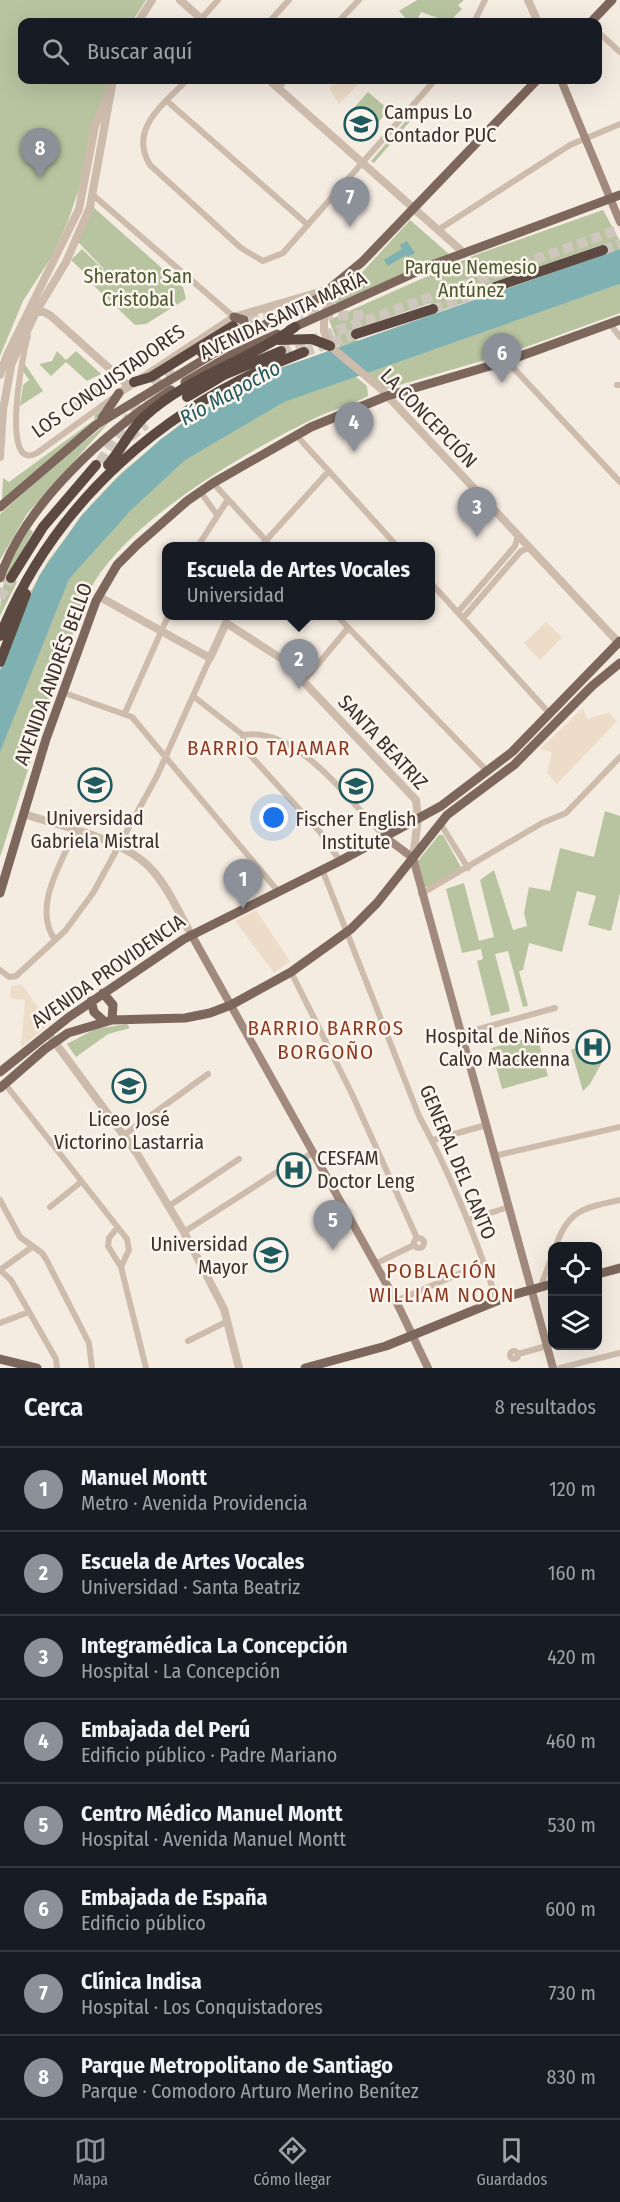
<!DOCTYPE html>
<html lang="es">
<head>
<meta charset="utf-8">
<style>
	body { margin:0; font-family:"Fira Sans Condensed",sans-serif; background:#20242c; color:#f1f3f6 }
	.controls { position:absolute; right:18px; bottom:18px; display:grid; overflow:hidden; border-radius:12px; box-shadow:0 6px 24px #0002 }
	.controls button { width:54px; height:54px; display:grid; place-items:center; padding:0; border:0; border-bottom:2px solid #363941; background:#171b24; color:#f1f3f6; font:30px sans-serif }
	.you { position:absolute; left:274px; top:818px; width:21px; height:21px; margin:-15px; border:4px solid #fff; border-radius:50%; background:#1a73e8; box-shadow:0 0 0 9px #1a73e833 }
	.badge { display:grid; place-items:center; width:39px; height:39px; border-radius:50%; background:#8c9099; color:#fff; font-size:20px; font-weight:700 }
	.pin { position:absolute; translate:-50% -50px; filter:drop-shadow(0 2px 3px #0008) }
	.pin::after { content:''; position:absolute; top:32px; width:21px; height:18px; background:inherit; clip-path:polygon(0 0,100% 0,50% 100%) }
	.popup { position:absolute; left:162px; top:542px; width:273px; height:78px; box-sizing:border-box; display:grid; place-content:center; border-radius:12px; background:#171b24; filter:drop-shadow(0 2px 4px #0005); font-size:20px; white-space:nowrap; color:#9ea1a6 }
	.popup b { font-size:22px; color:#f1f3f6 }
	.popup::after { content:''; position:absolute; left:50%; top:100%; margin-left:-12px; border:12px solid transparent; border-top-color:#171b24 }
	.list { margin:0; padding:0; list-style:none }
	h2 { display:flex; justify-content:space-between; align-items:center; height:78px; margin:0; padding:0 24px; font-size:26px }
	h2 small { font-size:20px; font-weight:400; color:#9ea1a6 }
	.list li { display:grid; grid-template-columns:39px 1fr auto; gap:18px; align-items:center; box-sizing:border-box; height:84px; padding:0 24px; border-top:2px solid #363941 }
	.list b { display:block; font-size:22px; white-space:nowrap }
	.list p { margin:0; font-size:20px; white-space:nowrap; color:#9ea1a6 }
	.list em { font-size:20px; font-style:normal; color:#9ea1a6 }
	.icon { flex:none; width:33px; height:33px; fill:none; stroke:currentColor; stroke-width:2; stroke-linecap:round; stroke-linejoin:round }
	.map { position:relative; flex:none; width:620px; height:1368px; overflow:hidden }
	.search { position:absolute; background:#171b24; box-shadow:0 6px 24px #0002; left:18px; right:18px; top:18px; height:66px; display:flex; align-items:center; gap:15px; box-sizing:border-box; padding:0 21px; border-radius:12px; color:#9ea1a6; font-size:22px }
	.sheet { height:750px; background:#171b24 }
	nav { display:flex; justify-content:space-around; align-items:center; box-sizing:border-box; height:84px; border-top:2px solid #363941; background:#171b24; font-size:16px; color:#9ea1a6 }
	nav a { display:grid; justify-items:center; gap:3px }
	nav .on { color:#8c9099 }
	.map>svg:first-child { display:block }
	.green { fill:#b8c4a0 }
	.plaza { fill:#ecdcc8 }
	.water { fill:#7fb0b2 }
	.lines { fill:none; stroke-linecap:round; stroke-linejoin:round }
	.motorway-tunnel { stroke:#cfc6bd; stroke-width:10; stroke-dasharray:10 5; stroke-linecap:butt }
	.minor { stroke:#cdbbac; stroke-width:6 }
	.tertiary { stroke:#cdbbac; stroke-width:8 }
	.secondary { stroke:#a18a7d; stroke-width:8 }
	.primary { stroke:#7d675c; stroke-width:9 }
	.motorway { stroke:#5c4a42; stroke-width:10 }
	.labels { text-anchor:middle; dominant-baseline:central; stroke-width:5; stroke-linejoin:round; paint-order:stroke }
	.poi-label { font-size:20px; fill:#3b302b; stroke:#fbf5ee }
	.park-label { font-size:20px; fill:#4a5a2e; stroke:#fbf5ee }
	.street-label { font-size:20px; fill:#3b302b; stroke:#fbf5ee }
	.water-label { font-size:21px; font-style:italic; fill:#1f5a5e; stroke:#fbf5ee }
	.neighbourhood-label { font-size:21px; letter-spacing:1.5px; fill:#8c3b22; stroke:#fbf5ee }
</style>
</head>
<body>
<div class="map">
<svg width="620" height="1368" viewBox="0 0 620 1368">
	<rect width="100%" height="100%" fill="#f4ebe1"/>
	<path class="green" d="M0,0H146L132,22H22V80H111L91,128L79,189L68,221L52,256L23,301L0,356Z
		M417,0H464L458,5L462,9L449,22L421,12L416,22H409L399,11Z
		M368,92L389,110L365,137L345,118Z
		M416,109L419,111L374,163L371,161Z
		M92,206L183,287L186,299L146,324L135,325L91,283L104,269L78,242Z
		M603,210L620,241V249L605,255L601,245L494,282L496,292L434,313L431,303L355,329L357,340L353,373L293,398L355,376L367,386L368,396C349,406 328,411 309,421C242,454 135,517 95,581C81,603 74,633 65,657C42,723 22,790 0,857V671L31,591L48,561L90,506L121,473L183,422L253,382L352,341L339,346L329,320L475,255Z
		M410,220L449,254L340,303H334Z
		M82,249L103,269L92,280L71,260Z
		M620,284V313L515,351L386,389L365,372Z
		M57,351L66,360L76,351L101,374L87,381L66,362L51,376L39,364L52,361Z
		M24,363L43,391L20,406L23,385L29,380L21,368Z
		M110,385L112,389L78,412L70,406L97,387Z
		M102,409L98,420L2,500L3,478L9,482L94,420L95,415Z
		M110,421L27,514L0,560V514L57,463Z
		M30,529L33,532L8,576L17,582L0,616C0,584 11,556 30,529Z
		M605,811L620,816V893L611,931L588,925L596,896L577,891L562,952L529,943L523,970L519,971L528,1006L523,1007L508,951L495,954L510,1011L491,1016L477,961L483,959L481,949L462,953L446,889L464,883L479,941L494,937L480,880L494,870L513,930L527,926L524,913L529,887L550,891L560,848L594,857Z
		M439,835H443L462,869L428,887H423L417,862Z
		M127,1024L130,1028L108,1034L76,1057L67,1044L95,1029Z
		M537,1036L548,1076L502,1089L491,1048Z
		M598,1039L605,1040L609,1050L590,1084L583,1091L571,1050Z"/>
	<path class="plaza" d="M338,80H362L339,104L329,88Z
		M546,622L562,637L540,660L524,643Z
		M583,708L587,719L609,713L617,721L557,784L547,773L552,752L540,749Z
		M256,910L290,961L274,973L235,921Z
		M22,985L50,1024L21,1047L25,1000L10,998L11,986Z"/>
	<path class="water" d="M407,241L415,253L408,257L406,255L388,266L384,260L402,249L400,245Z
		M620,249V284L284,402L185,460L131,510L69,579L0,752V670L39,576L81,516L116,479L161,439L193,416L283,367Z"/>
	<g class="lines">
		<path class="motorway-tunnel" d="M603,250L620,244
			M433,309L495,287
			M235,325C276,304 322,318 365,315
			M281,351L620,229
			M304,352L356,334
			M154,386L177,369
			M130,437L146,424
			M100,462L142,397
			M0,598L11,578"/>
		<path class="minor" d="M201,19L218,0
			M269,22L289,0
			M338,22L359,0
			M474,22L485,0
			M598,32L620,52
			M187,80C164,104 128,129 150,165L241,248L263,261L283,253L435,80
			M278,88L286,80
			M167,101L308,225
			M93,195L234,317
			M438,230L570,145L620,124
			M610,324L620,337
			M28,336C22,356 0,474 37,453L114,397
			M507,361L620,482
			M617,385H620
			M296,435L397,546
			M213,483L271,546
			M200,491L217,515
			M198,546L227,501
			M261,546L328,472
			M431,583L550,714
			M458,612L515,546L518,536
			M337,616L488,772
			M463,618L521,551L529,548
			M304,681L348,628
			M62,692L132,717L277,890
			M193,696L243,735V743L250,755L320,832L340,861
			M125,713L168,616
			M243,735C299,726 349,802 385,837
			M440,823L468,868
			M322,869L419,1116C451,1175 476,1238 497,1301
			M421,894L542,823L566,813L620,757
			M55,940C32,907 61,864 75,831
			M0,970L9,977L16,976L65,931L93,893L157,776L210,658
			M291,972L352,1094L417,1238
			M461,1034L555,1008
			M5,1084L127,1239L129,1250L121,1267
			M124,1135L208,1074
			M433,1140L486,1125
			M494,1156L620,1127
			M0,1200L20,1237L42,1253L46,1259L89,1343L92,1368
			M169,1206L239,1159
			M50,1207L81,1182
			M468,1220L509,1207
			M117,1228L109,1238L108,1246L121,1267L146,1368
			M184,1232L274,1174L313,1153
			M414 1243a5 5 0 1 1 10 0a5 5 0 1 1-10 0Z
			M556,1246C568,1209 585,1208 620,1200
			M375,1264L414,1245
			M0,1270L11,1280L56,1359L57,1368
			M0,1270L32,1247
			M541,1286L552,1256
			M396,1301L482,1264
			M0,1323L29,1312
			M188,1341L228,1321
			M510 1355a4 4 0 1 1 8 0a4 4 0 1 1-8 0Z
			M518,1354L547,1346
			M560,1368L620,1353"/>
		<path class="tertiary" d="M180,0L205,22
			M528,0L538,22
			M138,22L152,0
			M269,80L464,253
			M343,279L324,314V331L330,346L380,388L620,644
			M32,312H44L51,316L129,386
			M11,365L36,312L66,262L90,207L113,80
			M0,375L7,355L79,209L95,126L112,85
			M119,393L234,317L326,290
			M0,457L3,410L12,361
			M98,596L210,658L226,623L282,659L416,800L418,819L413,858
			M24,814C63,827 126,839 153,871C169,889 179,913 191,934
			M48,1033L136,1152L184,1232L224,1309L239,1368"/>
		<path class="secondary" d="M561,80L620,222
			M385,837L413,858L553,1368
			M191,934L396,1301L428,1368"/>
		<path class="primary" d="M591,22L612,0
			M234,317L244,320L245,334
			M290,329L432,265L620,195
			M240,337L317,299L362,262L537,80
			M185,382L233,354L277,334
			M102,418L119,393
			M0,507L96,425L226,346
			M0,578C25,504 106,431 171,390
			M0,893L46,739L96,601L117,565L137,545L187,501L213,483L311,427L387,396L507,361L620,320
			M103,993L113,1005L112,1020
			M91,1001L94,1012L104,1021
			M0,1072L69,1017L184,939L340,861L441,806L512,752L620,641
			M0,1088L45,1049L68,1033L112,1020L185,1018L210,1013L231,1005L291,972L351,929L377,903L447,815L514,765L592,686L620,663
			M598,1274L620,1268
			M0,1359L37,1368
			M305,1368L386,1346L509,1296L552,1284"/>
		<path class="motorway" d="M495,287L603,250
			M356,334L433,309
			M279,340L312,339L330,346
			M202,353L245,334
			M134,382L151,377L233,326
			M187,397L224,375L281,351
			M108,465C121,450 130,430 144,417C187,377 248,361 295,327
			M11,578L43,527L96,465
			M0,636C55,499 168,403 304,352
			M0,662L26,594"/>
	</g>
	<defs>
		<g id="university-ring" transform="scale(1.725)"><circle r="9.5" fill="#fbf5ee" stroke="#1f5a5e" stroke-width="1.5"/><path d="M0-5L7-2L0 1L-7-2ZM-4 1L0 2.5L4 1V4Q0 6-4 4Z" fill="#1f5a5e"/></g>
		<g id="hospital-ring" transform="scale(1.725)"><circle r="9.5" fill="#fbf5ee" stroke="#1f5a5e" stroke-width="1.5"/><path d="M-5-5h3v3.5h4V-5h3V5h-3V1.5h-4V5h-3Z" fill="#1f5a5e"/></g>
		<g id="school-ring" transform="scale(1.725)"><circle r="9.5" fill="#fbf5ee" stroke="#1f5a5e" stroke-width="1.5"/><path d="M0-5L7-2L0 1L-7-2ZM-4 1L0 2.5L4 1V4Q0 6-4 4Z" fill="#1f5a5e"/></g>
	</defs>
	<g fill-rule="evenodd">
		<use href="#university-ring" x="361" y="124"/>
		<use href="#university-ring" x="95" y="785"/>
		<use href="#university-ring" x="356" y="786"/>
		<use href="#hospital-ring" x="593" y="1047"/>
		<use href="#school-ring" x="129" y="1086"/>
		<use href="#hospital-ring" x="294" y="1170"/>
		<use href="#university-ring" x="271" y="1255"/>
	</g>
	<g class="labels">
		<g class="poi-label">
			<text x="384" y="112" text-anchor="start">Campus Lo<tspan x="384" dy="23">Contador PUC</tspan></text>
			<text x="95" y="818">Universidad<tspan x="95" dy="23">Gabriela Mistral</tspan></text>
			<text x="356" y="819">Fischer English<tspan x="356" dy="23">Institute</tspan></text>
			<text x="570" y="1036" text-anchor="end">Hospital de Niños<tspan x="570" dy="23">Calvo Mackenna</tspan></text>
			<text x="129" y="1119">Liceo José<tspan x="129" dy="23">Victorino Lastarria</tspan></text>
			<text x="317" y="1158" text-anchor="start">CESFAM<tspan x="317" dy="23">Doctor Leng</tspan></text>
			<text x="248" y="1244" text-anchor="end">Universidad<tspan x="248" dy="23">Mayor</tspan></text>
		</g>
		<g class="park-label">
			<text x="471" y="267">Parque Nemesio<tspan x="471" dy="23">Antúnez</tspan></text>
			<text x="138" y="276">Sheraton San<tspan x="138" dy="23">Cristobal</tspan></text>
		</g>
		<g class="street-label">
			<text transform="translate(283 315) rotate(-25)">AVENIDA SANTA MARÍA</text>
			<text transform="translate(108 381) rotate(-35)">LOS CONQUISTADORES</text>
			<text transform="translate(429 418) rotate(46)">LA CONCEPCIÓN</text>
			<text transform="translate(53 674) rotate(-70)">AVENIDA ANDRÉS BELLO</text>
			<text transform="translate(383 742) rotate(47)">SANTA BEATRIZ</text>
			<text transform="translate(108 971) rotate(-35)">AVENIDA PROVIDENCIA</text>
			<text transform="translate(458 1162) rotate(67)">GENERAL DEL CANTO</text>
		</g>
		<g class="water-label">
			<text transform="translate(230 393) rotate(-29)">Río Mapocho</text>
		</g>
		<g class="neighbourhood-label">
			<text x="269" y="748">BARRIO TAJAMAR</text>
			<text x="326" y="1028">BARRIO BARROS<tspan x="326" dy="24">BORGOÑO</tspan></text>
			<text x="442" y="1271">POBLACIÓN<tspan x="442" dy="24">WILLIAM NOON</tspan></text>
		</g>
	</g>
</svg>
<div class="controls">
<button><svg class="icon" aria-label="locate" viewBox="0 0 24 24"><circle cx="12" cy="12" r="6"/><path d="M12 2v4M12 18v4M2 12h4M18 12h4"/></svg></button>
<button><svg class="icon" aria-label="layers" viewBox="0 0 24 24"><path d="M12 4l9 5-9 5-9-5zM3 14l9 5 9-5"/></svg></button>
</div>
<div class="you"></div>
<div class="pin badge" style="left:243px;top:909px">1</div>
<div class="pin badge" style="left:299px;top:689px">2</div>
<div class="popup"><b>Escuela de Artes Vocales</b>Universidad</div>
<div class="pin badge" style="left:477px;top:537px">3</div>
<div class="pin badge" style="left:354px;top:452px">4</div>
<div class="pin badge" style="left:333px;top:1250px">5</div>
<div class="pin badge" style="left:502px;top:383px">6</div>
<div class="pin badge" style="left:350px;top:227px">7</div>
<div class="pin badge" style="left:40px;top:178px">8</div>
<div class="search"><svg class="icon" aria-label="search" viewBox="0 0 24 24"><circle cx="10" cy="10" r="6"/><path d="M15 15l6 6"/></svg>Buscar aquí</div>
</div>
<section class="sheet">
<h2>Cerca<small>8 resultados</small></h2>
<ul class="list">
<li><span class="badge">1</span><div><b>Manuel Montt</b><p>Metro · Avenida Providencia</p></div><em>120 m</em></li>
<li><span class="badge">2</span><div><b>Escuela de Artes Vocales</b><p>Universidad · Santa Beatriz</p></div><em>160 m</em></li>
<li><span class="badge">3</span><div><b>Integramédica La Concepción</b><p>Hospital · La Concepción</p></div><em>420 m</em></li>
<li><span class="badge">4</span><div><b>Embajada del Perú</b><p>Edificio público · Padre Mariano</p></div><em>460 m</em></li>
<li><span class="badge">5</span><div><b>Centro Médico Manuel Montt</b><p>Hospital · Avenida Manuel Montt</p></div><em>530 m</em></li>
<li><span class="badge">6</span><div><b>Embajada de España</b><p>Edificio público</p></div><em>600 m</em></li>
<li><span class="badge">7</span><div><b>Clínica Indisa</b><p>Hospital · Los Conquistadores</p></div><em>730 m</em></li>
<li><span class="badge">8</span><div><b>Parque Metropolitano de Santiago</b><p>Parque · Comodoro Arturo Merino Benítez</p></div><em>830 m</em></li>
</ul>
</section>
<nav>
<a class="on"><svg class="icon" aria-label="map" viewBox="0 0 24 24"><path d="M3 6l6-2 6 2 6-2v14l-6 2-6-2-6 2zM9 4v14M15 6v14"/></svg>Mapa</a>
<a><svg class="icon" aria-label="directions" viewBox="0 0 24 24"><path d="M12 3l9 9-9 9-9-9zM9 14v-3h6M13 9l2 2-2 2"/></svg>Cómo llegar</a>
<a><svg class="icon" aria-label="saved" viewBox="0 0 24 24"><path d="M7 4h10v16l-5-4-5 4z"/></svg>Guardados</a>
</nav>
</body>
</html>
